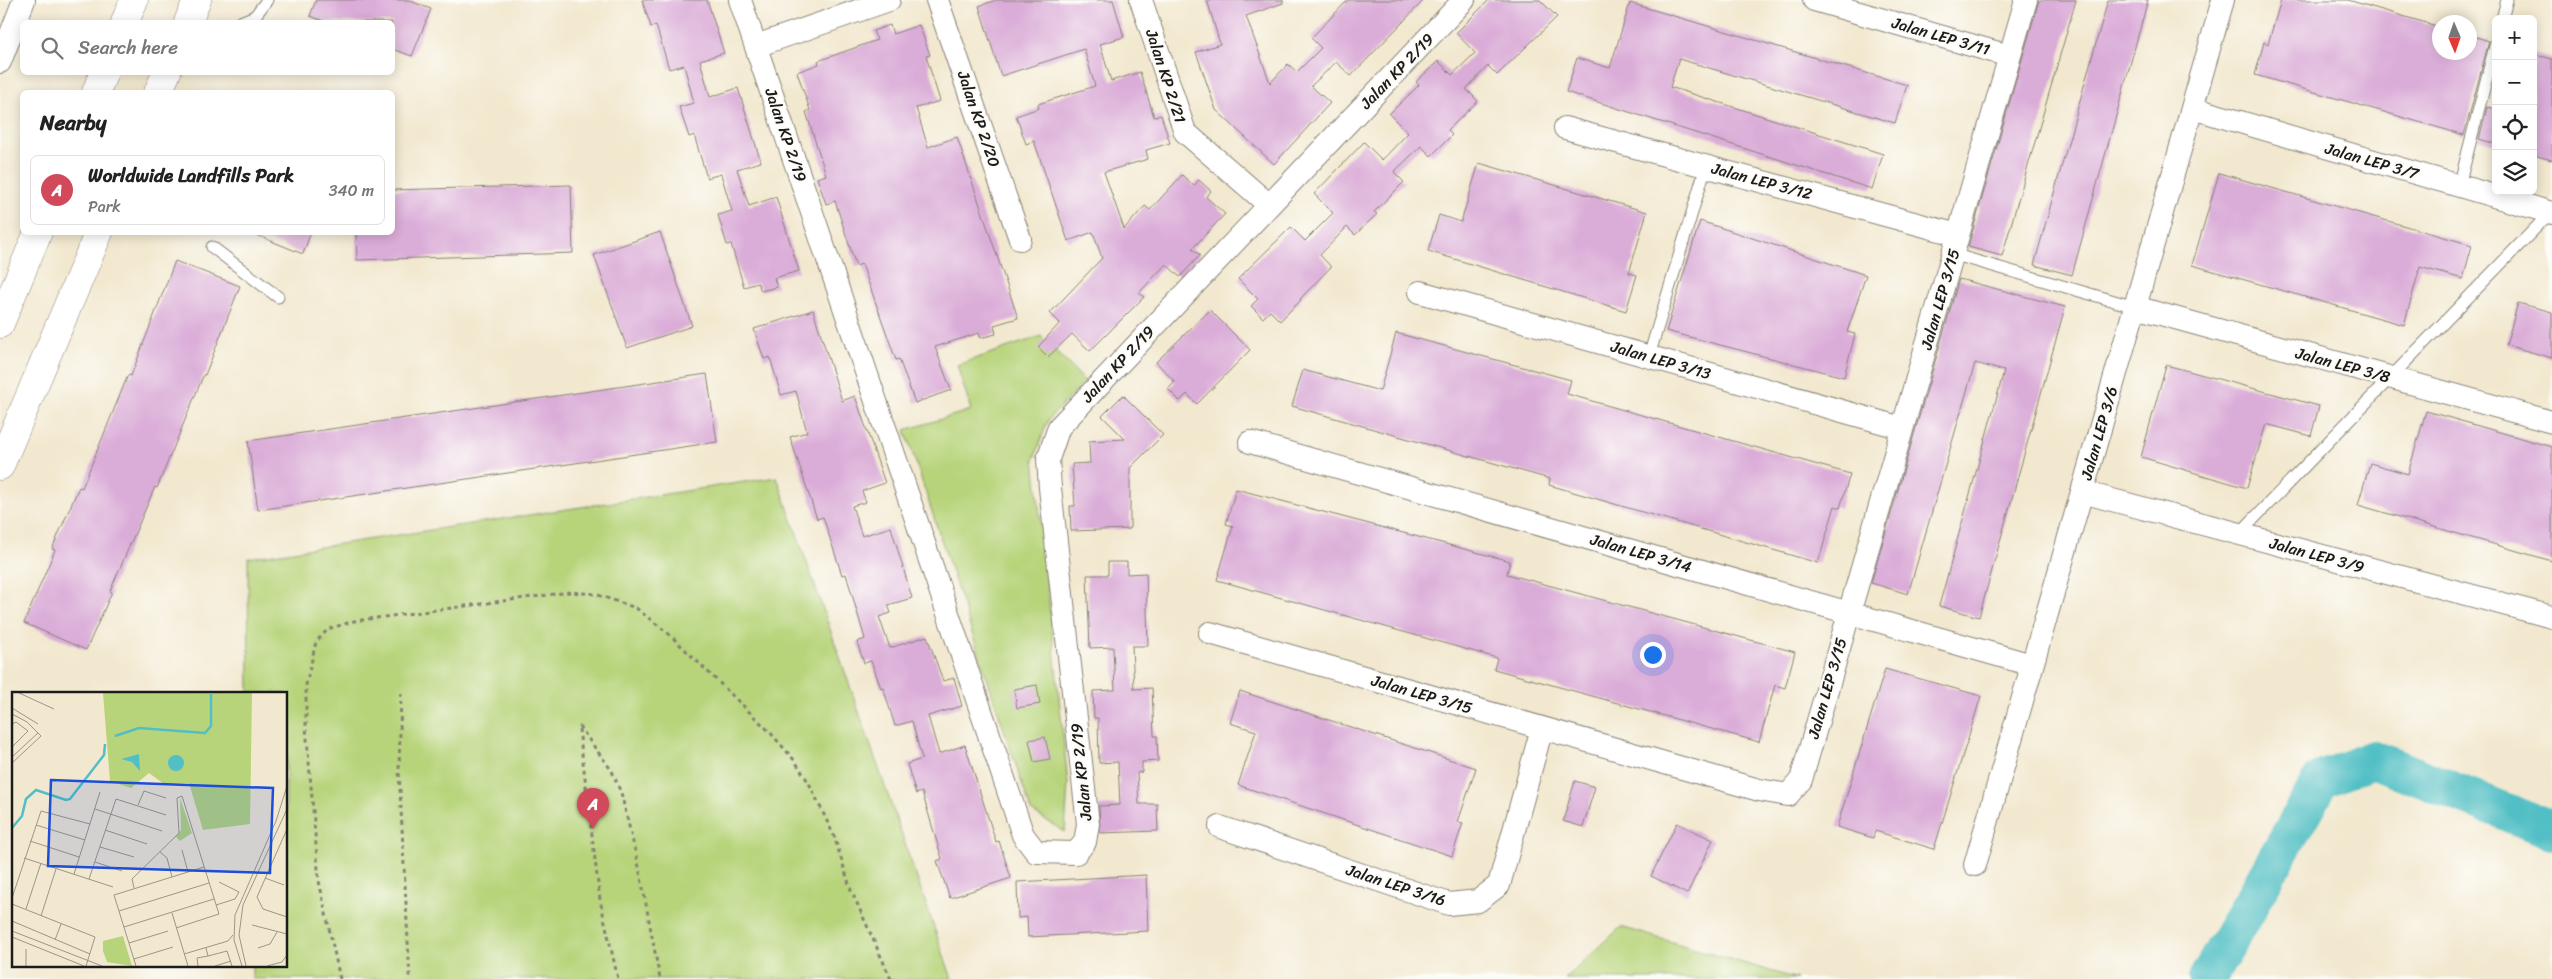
<!DOCTYPE html>
<html lang="en">
<head>
<meta charset="utf-8">
<style>
	body { margin:0; font-family:Sriracha,sans-serif; background:#f6f6f6; color:#222 }
	.controls { position:absolute; right:15px; top:15px; display:grid; overflow:hidden; border-radius:8px; box-shadow:0 2px 12px #0003 }
	.controls button { width:45px; height:45px; display:grid; place-items:center; padding:0; border:0; border-bottom:1px solid #e0e0e0; background:#fff; color:#222; font:25px sans-serif }
	.compass { position:absolute; left:2432px; top:15px; width:45px; height:45px; border-radius:50%; background:#fff; box-shadow:0 2px 12px #0003; rotate:178deg }
	.you { position:absolute; left:1652px; top:654px; width:18px; height:18px; margin:-12px; border:4px solid #fff; border-radius:50%; background:#1a73e8; box-shadow:0 0 0 8px #1a73e833 }
	.badge { display:grid; place-items:center; width:32px; height:32px; border-radius:50%; background:#d1495b; color:#fff; font-size:16px; font-weight:700 }
	.pin { position:absolute; translate:-50% -41px; filter:drop-shadow(0 1px 2px #0008) }
	.pin::after { content:''; position:absolute; top:26px; width:18px; height:15px; background:inherit; clip-path:polygon(0 0,100% 0,50% 100%) }
	.list { margin:0; padding:0; list-style:none }
	h2 { display:flex; justify-content:space-between; align-items:center; height:65px; margin:0; padding:0 20px; font-size:21px }
	h2 small { font-size:16px; font-weight:400; color:#767676 }
	.list li { display:grid; grid-template-columns:32px 1fr auto; gap:15px; align-items:center; box-sizing:border-box; height:70px; margin:0 10px 10px; padding:0 10px; border:1px solid #e0e0e0; border-radius:8px }
	.list b { display:block; font-size:19px; white-space:nowrap }
	.list p { margin:0; font-size:16px; white-space:nowrap; color:#767676 }
	.list em { font-size:16px; font-style:normal; color:#767676 }
	.icon { flex:none; width:28px; height:28px; fill:none; stroke:currentColor; stroke-width:2; stroke-linecap:round; stroke-linejoin:round }
	.map { position:relative; flex:none; width:2552px; height:979px; overflow:hidden }
	.search { position:absolute; background:#fff; box-shadow:0 2px 12px #0003; left:20px; top:20px; width:375px; height:55px; display:flex; align-items:center; gap:12px; box-sizing:border-box; padding:0 18px; border-radius:8px; color:#767676; font-size:19px }
	.panel { position:absolute; background:#fff; box-shadow:0 2px 12px #0003; left:20px; top:90px; width:375px; height:145px; border-radius:8px }
	.map>svg:first-child { display:block }
	.green { fill:#b7d47a; stroke:#6a784b }
	.lines { fill:none; stroke-linecap:round; stroke-linejoin:round }
	.river { stroke:#51bfc5; stroke-width:38 }
	.building { fill:#daacd8 }
	.lane-casing { stroke:#878276; stroke-width:13 }
	.street-casing { stroke:#878276; stroke-width:24 }
	.secondary-casing { stroke:#878276; stroke-width:29 }
	.path { stroke:#878276; stroke-width:3; stroke-dasharray:4 4; stroke-linecap:butt }
	.lane { stroke:#fff; stroke-width:11 }
	.street { stroke:#fff; stroke-width:22 }
	.secondary { stroke:#fff; stroke-width:28 }
	.labels { text-anchor:middle; dominant-baseline:central; stroke-width:5; stroke-linejoin:round; paint-order:stroke }
	.street-label { font-size:16px; fill:#1c1c1c; stroke:#fdfcf7 }
	.inset-river { fill:none; stroke:#51bfc5; stroke-width:2.5 }
	.inset-road { fill:none; stroke:#9c9687; stroke-width:1 }
	.view { fill:#1d4ed8; fill-opacity:0.15; stroke:#1d4ed8; stroke-width:2.5 }
	.inset-edge { fill:none; stroke:#1c1c1c; stroke-width:2.5 }
</style>
</head>
<body>
<div class="map">
<svg width="2552" height="979" viewBox="0 0 2552 979">
	<rect width="100%" height="100%" fill="#fdfcf7"/>
	<filter id="ink" filterUnits="userSpaceOnUse"><feTurbulence type="fractalNoise" baseFrequency=".02" numOctaves="2"/><feDisplacementMap in="SourceGraphic" scale="10" xChannelSelector="R" yChannelSelector="G"/><feConvolveMatrix kernelMatrix="1 2 1 2 8 2 1 2 1" color-interpolation-filters="sRGB"/></filter>
	<filter id="wash" filterUnits="userSpaceOnUse"><feTurbulence type="fractalNoise" baseFrequency=".0096" numOctaves="4" result="noise"/><feDisplacementMap in="SourceGraphic" scale="20" xChannelSelector="R" yChannelSelector="G"/><feGaussianBlur stdDeviation="1.12" result="paint"/><feColorMatrix in="noise" values="0 0 0 0 0 0 0 0 0 0 0 0 0 0 0 0 0 1.4 0 .05"/><feComposite in="paint" operator="in"/></filter>
	<g filter="url(#wash)">
		<rect width="100%" height="100%" fill="#f2e8cf"/>
		<path class="green" d="M1041,336L1085,381L1048,420L1034,459L1068,783L1065,832L1031,811L905,430L971,410L957,365Z
			M777,477L952,979H252V965H286V693H249L248,558Z
			M1621,927L1797,979H1565Z"/>
		<g class="lines">
			<path class="river" d="M2207,979L2321,780L2373,759L2552,830"/>
		</g>
		<g id="blocks">
			<path class="building" d="M316,0H408L431,9L412,56L392,49V22H326L310,16Z
				M642,0H707L724,53L700,60L710,97L738,88L761,162L737,169L749,206L776,197L799,271L774,278L777,287L761,291L758,283L744,287L731,244L727,245L718,215L732,211L721,174L707,178L694,135L689,137L679,107L694,103L684,65L669,69L656,25L651,27Z
				M996,0H1113L1124,37L1100,44L1111,81L1140,72L1154,117L1161,115L1170,143L1146,150L1148,159L1104,172L1124,229L1145,206L1150,210L1182,175L1194,186L1199,180L1211,191L1206,197L1225,214L1192,249L1200,255L1180,277L1166,264L1139,293L1144,297L1090,351L1072,334L1048,357L1038,347L1060,323L1050,313L1102,258L1093,232L1068,241L1034,141L1026,144L1016,116L1039,108L1038,104L1095,86L1084,49L1001,76L979,6Z
				M1207,0H1283V3L1246,16L1270,83L1288,64L1297,72L1321,48L1311,38L1348,0H1424L1351,76L1336,62L1311,86L1330,103L1274,164L1216,110L1196,52L1220,44Z
				M1489,0H1540L1557,17L1497,75L1488,66L1466,89L1478,101L1448,130L1452,135L1431,156L1421,146L1394,172L1404,182L1374,212L1377,214L1355,235L1347,227L1320,255L1331,267L1300,299L1301,300L1280,321L1270,311L1263,318L1251,306L1258,299L1238,279L1291,227L1305,241L1333,213L1314,194L1364,142L1382,160L1408,133L1389,114L1419,85L1416,82L1438,61L1452,75L1475,53L1456,33Z
				M2039,0H2076L2002,256L1968,247Z
				M2108,0H2148L2072,275L2034,265Z
				M2281,0H2348L2440,27V52H2470V35L2489,41L2464,135L2255,75L2264,42L2268,44Z
				M1630,3L1907,85L1895,123L1679,59L1670,87L1883,154L1872,189L1566,92L1577,58L1610,68Z
				M890,25L893,34L919,25L930,55L926,56L940,101L916,108L928,147L957,137L1018,318L994,325L996,334L980,338L979,333L935,347L951,390L915,403L899,359L896,360L862,264L856,266L835,201L826,204L817,178L826,175L806,112L810,110L797,72L819,64L818,61L877,40L873,31Z
				M2533,54L2552,59V160L2533,155Z
				M2487,107L2496,109V144L2479,139Z
				M1479,163L1647,212L1629,273L1637,275L1626,311L1428,251L1439,215L1461,222Z
				M2219,173L2472,245L2463,279L2420,267L2404,325L2192,265Z
				M571,185L573,253L357,260L356,232H392V190Z
				M1700,221L1866,275L1847,332L1855,334L1844,377L1666,331Z
				M249,232H311L303,254Z
				M660,232L692,326L627,348L594,255Z
				M175,261L240,286L205,375L204,374L157,488L155,487L110,591L112,592L86,650L24,623L55,550L52,549L79,487L82,488L128,375L131,376Z
				M1959,279L2065,307L1979,617L1939,606L2004,371L1975,363L1908,594L1871,583Z
				M2518,303L2552,312V358L2506,345Z
				M813,310L842,401L855,396L885,483L862,491L866,502L852,506L862,536L891,527L912,598L888,605L891,613L879,617L890,648L927,636L943,681L954,678L962,706L928,716L939,754L965,745L996,842L999,841L1011,878L950,898L937,861L942,859L922,792L916,794L907,764L922,759L912,721L895,726L883,687L881,688L871,661L864,663L857,642L865,639L846,574L842,575L823,517L817,519L790,437L807,432L796,391L781,395L770,357L764,359L754,329Z
				M1210,310L1250,350L1197,404L1187,394L1180,401L1168,389L1175,382L1156,362Z
				M1396,333L1571,380L1567,394L1850,474L1840,508L1835,506L1818,563L1549,485L1550,479L1292,406L1303,370L1380,391Z
				M2166,365L2319,406L2311,436L2266,424L2247,488L2141,457Z
				M707,374L717,442L258,510L248,441Z
				M1123,395L1163,435L1130,468V529L1071,531L1070,506H1075L1072,464L1090,463L1089,441L1125,439L1102,416Z
				M2426,411L2552,447V561L2358,505L2370,463L2408,474Z
				M1236,489L1510,561L1507,574L1795,652L1785,688L1775,685L1759,742L1494,669L1497,658L1217,580L1233,526L1226,524Z
				M1108,562H1127V574L1146,573L1148,646H1132L1134,689L1152,688L1154,736H1157L1158,761L1142,762V772L1137,773L1139,804H1157L1158,831L1100,833L1099,806L1120,805L1118,762L1099,763L1098,718H1094L1093,691L1115,690L1113,647L1090,648L1087,575H1108Z
				M1885,669L1981,696L1934,849L1875,831L1873,838L1837,827Z
				M1037,685L1040,704L1017,708L1014,689Z
				M1240,691L1476,768L1458,822L1463,823L1452,856L1238,785L1256,731L1230,723Z
				M1045,737L1050,759L1034,762L1029,740Z
				M1575,781L1595,787L1583,827L1563,821Z
				M1677,823L1713,840L1687,894L1651,876Z
				M1146,875L1148,931L1028,937L1027,917L1018,918L1017,882Z"/>
		</g>
	</g>
	<g filter="url(#ink)">
		<use href="#blocks" fill-opacity="0" stroke="#878276" stroke-width="1"/>
		<g class="lines">
			<g class="lane-casing">
				<path id="lane" d="M2502,19L2507,0
					M240,22L255,16L267,0
					M2459,186L2496,42
					M212,247L278,297
					M1952,254L2135,307
					M1649,356L1706,166
					M2239,534L2551,212"/>
			</g>
			<g class="street-casing">
				<path id="street" d="M740,0L1023,835L1036,852L1076,853L1085,842L1088,824L1050,488L1048,459L1059,427L1464,0
					M937,0L1020,239
					M1141,0L1185,132L1269,205
					M1814,0L2009,56
					M756,46L889,0
					M0,62L24,0
					M2192,108L2552,213
					M1565,128L1958,235
					M1420,292L1902,428
					M2135,307L2552,422
					M1250,442L2032,665
					M2082,492L2552,617
					M1210,633L1759,790L1788,795L1801,780L2026,0
					M1220,827L1449,904L1478,901L1499,885L1542,728
					M1975,865L2223,0"/>
			</g>
			<g class="secondary-casing">
				<path id="secondary" d="M125,22L134,0
					M188,22L197,0
					M96,92L104,72
					M158,92L167,72
					M0,324L38,232
					M0,466L99,232"/>
			</g>
			<path class="path" d="M401,693L399,771L410,979
				M579,726L612,771L621,793L639,867L660,979
				M579,729L600,900L618,979
				M340,979L319,881L306,727V685L316,642L328,629L354,621L570,592L595,594L636,608L669,634L769,731L795,761L809,783L834,836L851,890L891,979"/>
			<use href="#lane" class="lane"/>
			<use href="#street" class="street"/>
			<use href="#secondary" class="secondary"/>
		</g>
	</g>
	<g class="labels">
		<g class="street-label">
			<text transform="translate(1941 36) rotate(16)">Jalan LEP 3/11</text>
			<text transform="translate(1397 71) rotate(-46)">Jalan KP 2/19</text>
			<text transform="translate(1166 76) rotate(72)">Jalan KP 2/21</text>
			<text transform="translate(979 119) rotate(71)">Jalan KP 2/20</text>
			<text transform="translate(786 135) rotate(71)">Jalan KP 2/19</text>
			<text transform="translate(2372 161) rotate(16)">Jalan LEP 3/7</text>
			<text transform="translate(1762 181) rotate(15)">Jalan LEP 3/12</text>
			<text transform="translate(1940 299) rotate(-74)">Jalan LEP 3/15</text>
			<text transform="translate(1661 360) rotate(16)">Jalan LEP 3/13</text>
			<text transform="translate(1118 364) rotate(-47)">Jalan KP 2/19</text>
			<text transform="translate(2343 365) rotate(15)">Jalan LEP 3/8</text>
			<text transform="translate(2099 433) rotate(-74)">Jalan LEP 3/6</text>
			<text transform="translate(1641 553) rotate(16)">Jalan LEP 3/14</text>
			<text transform="translate(2317 555) rotate(15)">Jalan LEP 3/9</text>
			<text transform="translate(1827 688) rotate(-74)">Jalan LEP 3/15</text>
			<text transform="translate(1422 694) rotate(16)">Jalan LEP 3/15</text>
			<text transform="translate(1081 772) rotate(-96)">Jalan KP 2/19</text>
			<text transform="translate(1396 885) rotate(18)">Jalan LEP 3/16</text>
		</g>
	</g>
	<g transform="translate(12 692)">
		<rect width="275" height="275" fill="#f2e8cf"/>
		<path d="M91,1H240L238,132L191,138L177,91L152,92L137,81L119,96L98,89ZM168,106L180,141L168,149L164,145L169,138ZM111,244L120,274L95,270L91,259V249Z" fill="#b7d47a"/>
		<path d="M127,62L128,79L120,70L109,67ZM156 71a8 8 0 1 1 16 0a8 8 0 1 1-16 0Z" fill="#51bfc5"/>
		<path class="inset-river" d="M103,44L127,36L193,41L199,34V2M0,136L10,124L14,107L24,98L54,108L58,107L92,63L93,52"/>
		<path class="inset-road" d="M7,1L42,17M0,16L26,32M0,22L15,30L29,44L0,71M0,32L4,30L16,39L0,55M0,65L26,41M126,113L132,99L154,106M83,117L150,139M24,133L73,148M275,137L245,205L251,217L275,225M93,138L135,152M18,149L67,165M88,155L122,165M170,158L176,180M148,160L155,166L160,185M12,166L101,195M83,170L110,179M62,182L88,100M253,186L272,193M77,187L104,107L154,123M122,196L120,187L167,141L165,106L170,104L207,222L164,236M0,206L29,119L78,132M0,212L83,245L74,274M204,213L223,207L227,200L207,190M14,217L29,171M107,219L197,191M160,221L176,274M29,224L44,177M0,229L78,262M240,233L275,242M112,235L202,207M0,239L90,274M0,245L72,274M43,248L49,232M117,251L156,239M246,256L258,252L265,240M172,262L216,249L221,243M196,264L215,259L220,274M122,267L161,255M14,274V257M124,274L102,203L192,175M186,274L185,266L196,264L194,256M203,274L219,269M230,274L222,248L223,223L264,129L275,94M234,274L227,243L231,213L275,117M255,274L270,270L275,263"/>
		<path class="view" d="M39,88L261,96L258,181L36,174Z"/>
		<rect width="275" height="275" class="inset-edge"/>
	</g>
</svg>
<div class="controls">
<button>+</button>
<button>−</button>
<button><svg class="icon" aria-label="locate" viewBox="0 0 24 24"><circle cx="12" cy="12" r="6"/><path d="M12 2v4M12 18v4M2 12h4M18 12h4"/></svg></button>
<button><svg class="icon" aria-label="layers" viewBox="0 0 24 24"><path d="M12 4l9 5-9 5-9-5zM3 14l9 5 9-5"/></svg></button>
</div>
<svg class="compass" viewBox="-18 -18 36 36"><path d="M0-13l5 13h-10z" fill="#e53935"/><path d="M0 13l5-13h-10z" fill="#767676"/></svg>
<div class="you"></div>
<div class="pin badge" style="left:593px;top:829px">A</div>
<div class="search"><svg class="icon" aria-label="search" viewBox="0 0 24 24"><circle cx="10" cy="10" r="6"/><path d="M15 15l6 6"/></svg>Search here</div>
<section class="panel">
<h2>Nearby<small></small></h2>
<ul class="list">
<li><span class="badge">A</span><div><b>Worldwide Landfills Park</b><p>Park</p></div><em>340 m</em></li>
</ul>
</section>
</div>
</body>
</html>
